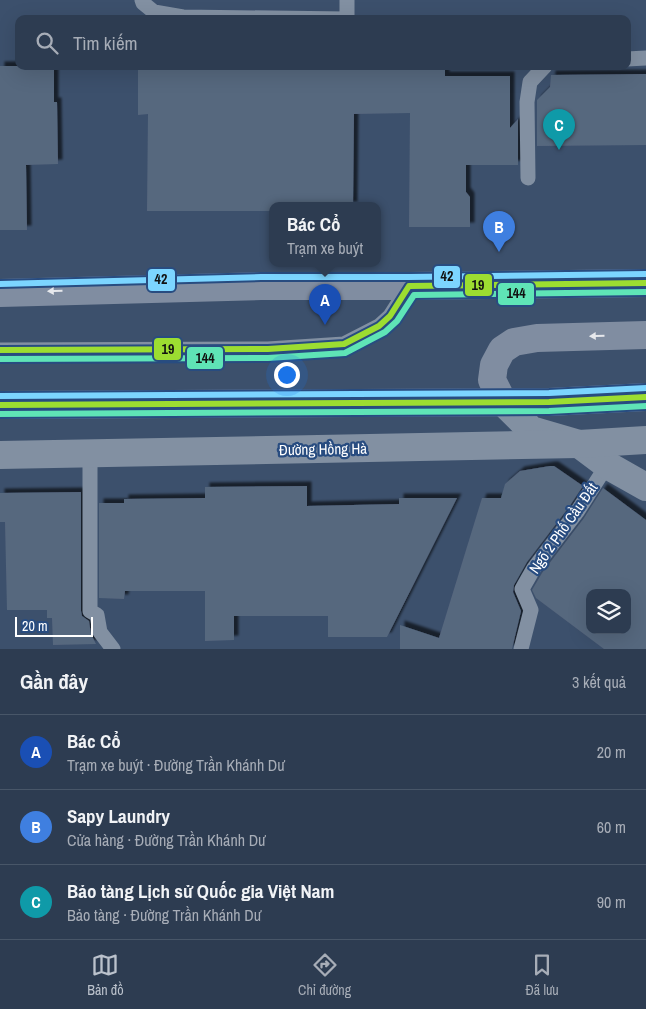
<!DOCTYPE html>
<html lang="vi">
<head>
<meta charset="utf-8">
<style>
	body { margin:0; font-family:"Archivo Narrow",sans-serif; background:#354358; color:#f1f3f6 }
	.controls { position:absolute; right:15px; bottom:15px; display:grid; overflow:hidden; border-radius:10px; box-shadow:0 5px 20px #0002 }
	.controls button { width:45px; height:45px; display:grid; place-items:center; padding:0; border:0; border-bottom:1px solid #485668; background:#2d3c51; color:#f1f3f6; font:25px sans-serif }
	.scale { position:absolute; left:15px; bottom:12px; width:78px; box-sizing:border-box; padding-left:5px; border:2px solid #fff; border-top:0; font-size:14px; line-height:18px; white-space:nowrap; color:#fff; -webkit-text-stroke:4px #284c80; paint-order:stroke }
	.you { position:absolute; left:286px; top:374px; width:18px; height:18px; margin:-12px; border:4px solid #fff; border-radius:50%; background:#1a73e8; box-shadow:0 0 0 8px #1a73e833 }
	.badge { display:grid; place-items:center; width:32px; height:32px; border-radius:50%; background:#bbc2cc; color:#fff; font-size:16px; font-weight:700 }
	.pin { position:absolute; translate:-50% -41px; filter:drop-shadow(0 1px 2px #0008) }
	.pin::after { content:''; position:absolute; top:26px; width:18px; height:15px; background:inherit; clip-path:polygon(0 0,100% 0,50% 100%) }
	.popup { position:absolute; left:269px; top:202px; width:112px; height:65px; box-sizing:border-box; display:grid; place-content:center; border-radius:10px; background:#2d3c51; filter:drop-shadow(0 1px 4px #0005); font-size:16px; white-space:nowrap; color:#a7adb7 }
	.popup b { font-size:19px; color:#f1f3f6 }
	.popup::after { content:''; position:absolute; left:50%; top:100%; margin-left:-10px; border:10px solid transparent; border-top-color:#2d3c51 }
	.list { margin:0; padding:0; list-style:none }
	h2 { display:flex; justify-content:space-between; align-items:center; height:65px; margin:0; padding:0 20px; font-size:21px }
	h2 small { font-size:16px; font-weight:400; color:#a7adb7 }
	.list li { display:grid; grid-template-columns:32px 1fr auto; gap:15px; align-items:center; box-sizing:border-box; height:75px; padding:0 20px; border-top:1px solid #485668 }
	.list b { display:block; font-size:19px; white-space:nowrap }
	.list p { margin:0; font-size:16px; white-space:nowrap; color:#a7adb7 }
	.list em { font-size:16px; font-style:normal; color:#a7adb7 }
	.icon { flex:none; width:28px; height:28px; fill:none; stroke:currentColor; stroke-width:2; stroke-linecap:round; stroke-linejoin:round }
	.map { position:relative; flex:none; width:646px; height:649px; overflow:hidden }
	.search { position:absolute; background:#2d3c51; box-shadow:0 5px 20px #0002; left:15px; right:15px; top:15px; height:55px; display:flex; align-items:center; gap:12px; box-sizing:border-box; padding:0 18px; border-radius:10px; color:#a7adb7; font-size:19px }
	.sheet { height:290px; background:#2d3c51 }
	nav { display:flex; justify-content:space-around; align-items:center; box-sizing:border-box; height:70px; border-top:1px solid #485668; background:#2d3c51; font-size:14px; color:#a7adb7 }
	nav a { display:grid; justify-items:center; gap:2px }
	nav .on { color:#bbc2cc }
	.map>svg:first-child { display:block }
	.building { fill:#57677e; fill-rule:evenodd; filter:url(#shadow) }
	.lines { fill:none; stroke-linecap:round; stroke-linejoin:round }
	.service { stroke:#8290a2; stroke-width:15 }
	.minor { stroke:#8290a2; stroke-width:28 }
	.tertiary { stroke:#8290a2; stroke-width:28 }
	.primary { stroke:#808da1; stroke-width:28 }
	.bus-1-casing { stroke:#284c80; stroke-width:10 }
	.bus-2-casing { stroke:#284c80; stroke-width:10 }
	.bus-3-casing { stroke:#284c80; stroke-width:10 }
	.bus-1 { stroke:#9cdd31; stroke-width:6 }
	.bus-2 { stroke:#5fe4b6; stroke-width:6 }
	.bus-3 { stroke:#7cd5ff; stroke-width:6 }
	.oneway { fill:#e6e8ec }
	.labels { text-anchor:middle; dominant-baseline:central; stroke-width:4.5; stroke-linejoin:round; paint-order:stroke }
	.street-label { font-size:15px; fill:#fff; stroke:#284c80 }
	.line-badge { stroke:#284c80; stroke-width:2 }
	.pale-badge-label { font-size:14px; text-anchor:middle; font-weight:bold; fill:#111 }
</style>
</head>
<body>
<div class="map">
<svg width="646" height="649" viewBox="0 0 646 649">
	<defs>
		<filter id="shadow"><feDropShadow dx="4.5" dy="-4.5" stdDeviation="1" flood-color="#0009"/></filter>
	</defs>
	<rect width="100%" height="100%" fill="#3c506c"/>
	<path class="building" d="M0,66H54V102H57L58,164L26,165L27,230H0Z
		M225,66H293V67L445,66V76H510V128L518,119V165H466V192L470,197V227H409L410,113L354,114L353,206H272V211H147L148,114L138,115V69H225Z
		M646,74V145L537,146V100L550,87L551,75Z
		M550,466H554L583,486L569,507L527,562L514,585L513,592L521,611L512,649H400V625L439,638L482,498H501L505,484L520,471Z
		M307,486V506L399,504V498H457L387,637H328V616H234V640L205,641V591H125L124,599L99,598V503H124V499L205,498V487Z
		M603,488L646,520V649H604L536,598L532,590L542,573L584,518ZM590,593H627V630H590Z
		M81,492V611L82,616L89,621L91,634L96,644L53,645L52,618H47V610H7L5,522H0V493Z"/>
	<g class="lines">
		<path class="service" d="M142,0L143,3L154,12L183,17L346,19
			M347,19V0
			M627,59L646,58
			M528,178L527,102L530,82L545,66
			M0,350L268,349L344,344L379,326L390,316L409,286
			M90,453V611L97,615L100,632L113,649
			M521,649L531,610L522,589L534,568L577,512L607,465"/>
		<path class="minor" d="M503,402L531,430L579,444L607,465L646,487"/>
		<path class="tertiary" d="M0,455L579,444L646,440"/>
		<path class="primary" d="M0,293L261,286H409L646,283
			M503,402L492,380L494,365L502,350L514,342L537,338L646,335
			M0,405L549,402L646,397"/>
		<g class="bus-1-casing">
			<path id="bus-1" d="M0,350L268,349L344,344L379,326L390,316L409,286L646,283
				M0,405L549,402L646,397"/>
		</g>
		<g class="bus-2-casing">
			<path id="bus-2" d="M0,359L268,358L345,353L385,332L397,321L414,295L646,292
				M0,414L549,411L646,406"/>
		</g>
		<g class="bus-3-casing">
			<path id="bus-3" d="M0,284L261,277H409L646,274
				M0,396L549,393L646,388"/>
		</g>
		<use href="#bus-1" class="bus-1"/>
		<use href="#bus-2" class="bus-2"/>
		<use href="#bus-3" class="bus-3"/>
	</g>
	<defs><path id="oneway-solid" d="M-6-.8H1V-3.2L6.5 0L1 3.2V.8H-6Z" transform="scale(1.25)"/></defs>
	<g class="oneway">
		<use href="#oneway-solid" transform="translate(55 291) rotate(178)"/>
		<use href="#oneway-solid" transform="translate(597 336) rotate(178)"/>
	</g>
	<g class="labels">
		<g class="street-label">
			<text transform="translate(323 449) rotate(-1)">Đường Hồng Hà</text>
			<text transform="translate(563 528) rotate(-55)">Ngõ 2 Phố Cầu Đất</text>
		</g>
	</g>
	<g class="line-badge">
		<rect x="433" y="265" width="28" height="24" rx="5" fill="#7cd5ff"/>
		<rect x="147" y="268" width="29" height="24" rx="5" fill="#7cd5ff"/>
		<rect x="464" y="273" width="29" height="24" rx="5" fill="#9cdd31"/>
		<rect x="497" y="282" width="38" height="24" rx="5" fill="#5fe4b6"/>
		<rect x="153" y="337" width="29" height="24" rx="5" fill="#9cdd31"/>
		<rect x="186" y="346" width="38" height="24" rx="5" fill="#5fe4b6"/>
	</g>
	<g class="pale-badge-label">
		<text x="447" y="281">42</text>
		<text x="161" y="284">42</text>
		<text x="478" y="290">19</text>
		<text x="516" y="298">144</text>
		<text x="168" y="354">19</text>
		<text x="205" y="363">144</text>
	</g>
</svg>
<div class="controls">
<button><svg class="icon" aria-label="layers" viewBox="0 0 24 24"><path d="M12 4l9 5-9 5-9-5zM3 14l9 5 9-5"/></svg></button>
</div>
<div class="scale">20 m</div>
<div class="you"></div>
<div class="pin badge" style="left:325px;top:325px;background:#1a4fb4">A</div>
<div class="popup"><b>Bác Cổ</b>Trạm xe buýt</div>
<div class="pin badge" style="left:499px;top:252px;background:#3f7fe0">B</div>
<div class="pin badge" style="left:559px;top:150px;background:#0f9aa8">C</div>
<div class="search"><svg class="icon" aria-label="search" viewBox="0 0 24 24"><circle cx="10" cy="10" r="6"/><path d="M15 15l6 6"/></svg>Tìm kiếm</div>
</div>
<section class="sheet">
<h2>Gần đây<small>3 kết quả</small></h2>
<ul class="list">
<li><span class="badge" style="background:#1a4fb4">A</span><div><b>Bác Cổ</b><p>Trạm xe buýt · Đường Trần Khánh Dư</p></div><em>20 m</em></li>
<li><span class="badge" style="background:#3f7fe0">B</span><div><b>Sapy Laundry</b><p>Cửa hàng · Đường Trần Khánh Dư</p></div><em>60 m</em></li>
<li><span class="badge" style="background:#0f9aa8">C</span><div><b>Bảo tàng Lịch sử Quốc gia Việt Nam</b><p>Bảo tàng · Đường Trần Khánh Dư</p></div><em>90 m</em></li>
</ul>
</section>
<nav>
<a class="on"><svg class="icon" aria-label="map" viewBox="0 0 24 24"><path d="M3 6l6-2 6 2 6-2v14l-6 2-6-2-6 2zM9 4v14M15 6v14"/></svg>Bản đồ</a>
<a><svg class="icon" aria-label="directions" viewBox="0 0 24 24"><path d="M12 3l9 9-9 9-9-9zM9 14v-3h6M13 9l2 2-2 2"/></svg>Chỉ đường</a>
<a><svg class="icon" aria-label="saved" viewBox="0 0 24 24"><path d="M7 4h10v16l-5-4-5 4z"/></svg>Đã lưu</a>
</nav>
</body>
</html>
